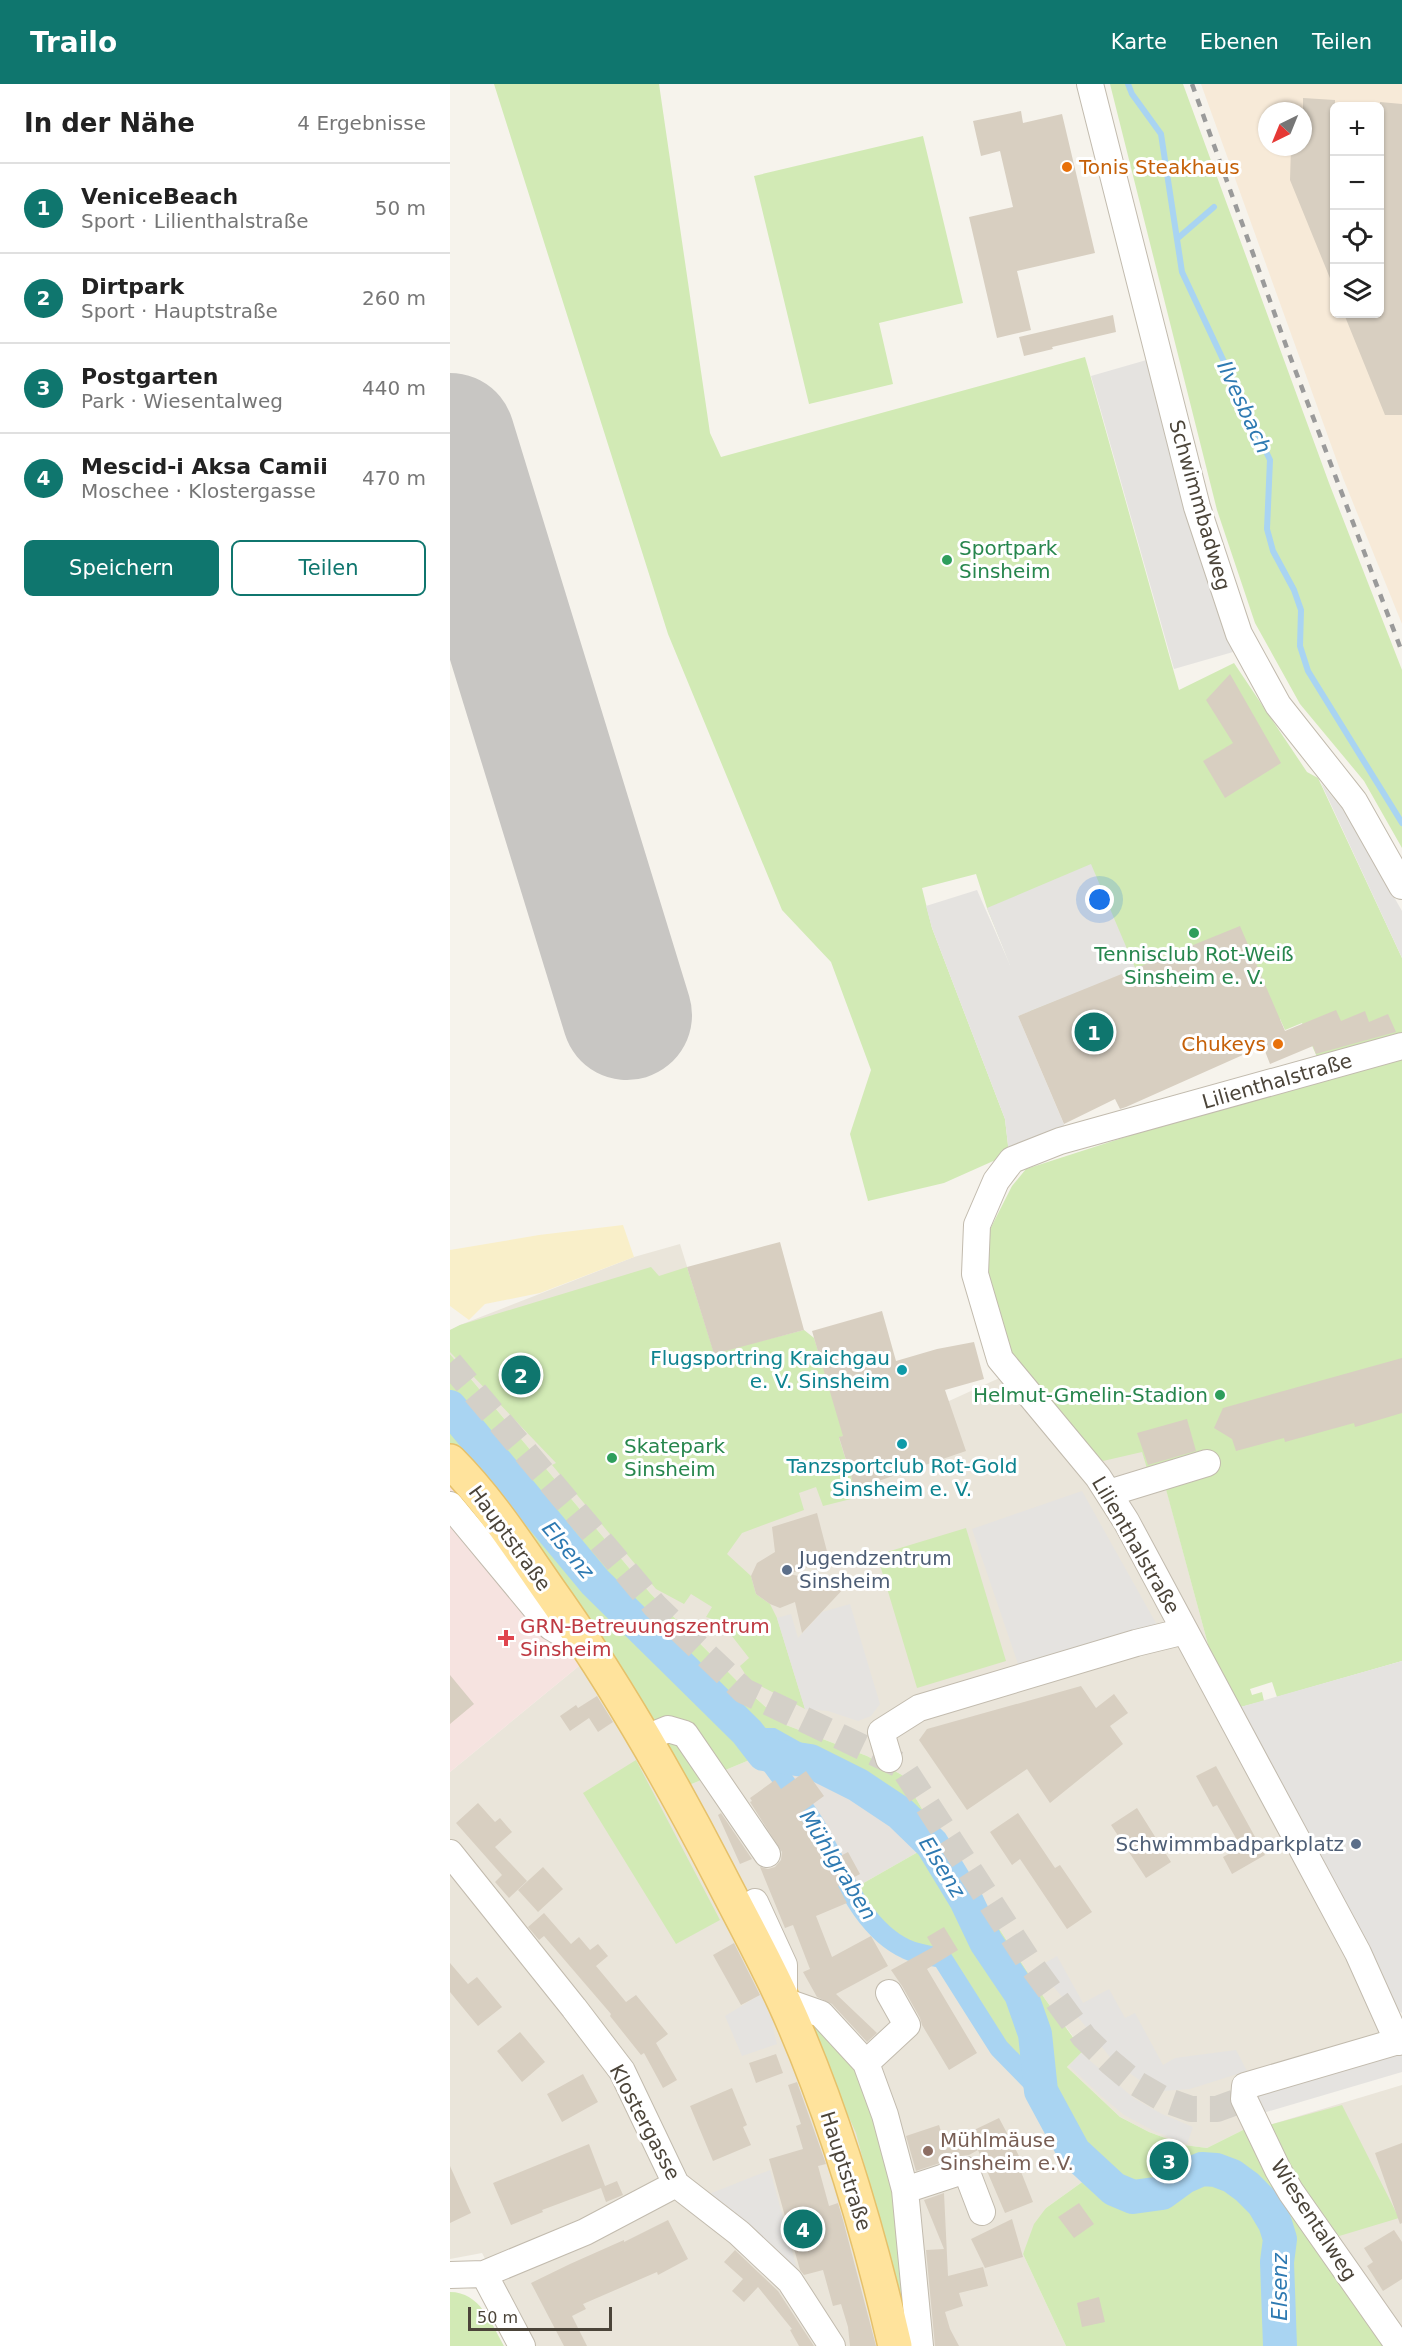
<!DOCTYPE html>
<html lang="de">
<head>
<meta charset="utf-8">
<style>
	body { margin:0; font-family:"DejaVu Sans",sans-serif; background:#f2f2f2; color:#222 }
	.controls { position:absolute; right:18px; top:18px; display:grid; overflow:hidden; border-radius:9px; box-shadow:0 2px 4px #0004 }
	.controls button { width:54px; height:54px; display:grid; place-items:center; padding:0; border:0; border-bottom:2px solid #e0e0e0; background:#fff; color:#222; font:30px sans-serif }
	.compass { position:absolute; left:808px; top:18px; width:54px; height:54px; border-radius:50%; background:#fff; box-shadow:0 2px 4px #0004; rotate:223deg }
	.scale { position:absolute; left:18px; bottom:15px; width:144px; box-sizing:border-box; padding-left:6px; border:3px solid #4b4439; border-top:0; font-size:16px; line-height:21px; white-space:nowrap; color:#4b4439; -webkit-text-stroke:4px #fff; paint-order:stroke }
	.you { position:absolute; left:650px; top:816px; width:21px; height:21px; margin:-15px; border:4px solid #fff; border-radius:50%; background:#1a73e8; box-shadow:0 0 0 9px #1a73e833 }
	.badge { display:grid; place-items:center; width:39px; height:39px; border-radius:50%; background:#0f766e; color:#fff; font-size:20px; font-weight:700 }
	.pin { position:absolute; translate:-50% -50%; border:3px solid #fff; box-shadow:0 2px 6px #0006 }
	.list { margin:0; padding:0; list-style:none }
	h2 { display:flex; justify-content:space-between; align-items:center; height:78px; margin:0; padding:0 24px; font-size:26px }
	h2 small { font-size:20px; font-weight:400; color:#767676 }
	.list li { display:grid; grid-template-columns:39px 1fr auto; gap:18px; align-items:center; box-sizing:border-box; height:90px; padding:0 24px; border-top:2px solid #e0e0e0 }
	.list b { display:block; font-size:22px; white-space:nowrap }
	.list p { margin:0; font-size:20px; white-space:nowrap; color:#767676 }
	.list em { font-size:20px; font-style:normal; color:#767676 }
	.actions { display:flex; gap:12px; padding:18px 24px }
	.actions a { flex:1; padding:14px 0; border:2px solid #0f766e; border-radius:9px; text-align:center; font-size:21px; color:#0f766e }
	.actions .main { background:#0f766e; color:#fff }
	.icon { flex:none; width:33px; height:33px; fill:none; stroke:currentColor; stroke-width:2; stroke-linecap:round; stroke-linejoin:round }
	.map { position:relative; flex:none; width:952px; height:2262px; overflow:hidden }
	header { display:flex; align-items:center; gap:36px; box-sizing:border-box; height:84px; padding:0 30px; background:#0f766e; color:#fff }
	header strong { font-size:28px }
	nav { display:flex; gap:33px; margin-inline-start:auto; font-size:21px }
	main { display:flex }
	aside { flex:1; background:#fff }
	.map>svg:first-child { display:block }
	.residential { fill:#eae5da }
	.commercial { fill:#f7ead8; fill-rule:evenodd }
	.industrial { fill:#e6e2dd }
	.medical { fill:#f6e3e0 }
	.green { fill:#d2eab5 }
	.sand { fill:#f9efc9 }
	.parking { fill:#e5e3e0 }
	.water { fill:#a9d4f2 }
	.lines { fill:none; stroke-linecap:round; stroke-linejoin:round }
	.stream { stroke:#a9d4f2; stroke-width:6 }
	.canal { stroke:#a9d4f2; stroke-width:20 }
	.river { stroke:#a9d4f2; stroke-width:34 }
	.runway { stroke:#c8c6c3; stroke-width:130 }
	.building { fill:#d8cfc1 }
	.minor-tunnel { stroke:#d4d0c8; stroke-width:26; stroke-dasharray:26 13; stroke-linecap:butt }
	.minor-casing { stroke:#c2bbae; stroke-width:28 }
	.major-casing { stroke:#e6c16a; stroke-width:36 }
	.minor { stroke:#fff; stroke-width:26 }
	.major { stroke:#ffe39c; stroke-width:33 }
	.rail { stroke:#9a9a9a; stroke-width:4.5; stroke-dasharray:8 8; stroke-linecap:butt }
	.food-dot { fill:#e8710a; stroke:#fff; stroke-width:2 }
	.leisure-dot { fill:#2e9e5b; stroke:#fff; stroke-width:2 }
	.culture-dot { fill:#0f9aa8; stroke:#fff; stroke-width:2 }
	.service-dot { fill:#5c6f8a; stroke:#fff; stroke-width:2 }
	.health-dot { fill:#e0444e; stroke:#fff; stroke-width:2 }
	.education-dot { fill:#8d6e63; stroke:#fff; stroke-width:2 }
	.labels { text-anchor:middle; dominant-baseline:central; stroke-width:6; stroke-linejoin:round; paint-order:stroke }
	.food-label { font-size:20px; fill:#c56008; stroke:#fff; text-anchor:start }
	.street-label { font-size:20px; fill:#4b4439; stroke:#fff }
	.leisure-label { font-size:20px; fill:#27864d; stroke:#fff; text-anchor:start }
	.culture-label { font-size:20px; fill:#0d838f; stroke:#fff; text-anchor:end }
	.service-label { font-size:20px; fill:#4e5e75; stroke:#fff; text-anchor:start }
	.health-label { font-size:20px; fill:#be3a42; stroke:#fff; text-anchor:start }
	.education-label { font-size:20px; fill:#785e54; stroke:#fff; text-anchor:start }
	.water-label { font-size:21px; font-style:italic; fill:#2e7ab2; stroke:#fff }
</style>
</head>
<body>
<header>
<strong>Trailo</strong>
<nav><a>Karte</a><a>Ebenen</a><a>Teilen</a></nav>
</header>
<main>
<aside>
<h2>In der Nähe<small>4 Ergebnisse</small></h2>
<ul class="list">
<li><span class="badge">1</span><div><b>VeniceBeach</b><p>Sport · Lilienthalstraße</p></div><em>50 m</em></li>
<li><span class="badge">2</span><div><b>Dirtpark</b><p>Sport · Hauptstraße</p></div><em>260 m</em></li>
<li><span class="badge">3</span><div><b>Postgarten</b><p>Park · Wiesentalweg</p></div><em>440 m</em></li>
<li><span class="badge">4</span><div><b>Mescid-i Aksa Camii</b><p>Moschee · Klostergasse</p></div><em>470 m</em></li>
</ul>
<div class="actions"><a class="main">Speichern</a><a>Teilen</a></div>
</aside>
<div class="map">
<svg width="952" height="2262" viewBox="0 0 952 2262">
	<rect width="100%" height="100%" fill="#f6f3ec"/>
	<path class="residential" d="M230,1160L264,1269L354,1246L364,1254L499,1317L567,1286L692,1367L702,1400L714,1397L766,1590L948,1958L784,2003L795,2045L757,2064L734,2061L699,2048L670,2033L617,1983L633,1966L595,1915L484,1745L452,1691L417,1672L336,1641L291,1601L200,1509L0,1270V1246L10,1241L184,1173Z
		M146,1568L232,1704L314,1670L360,1738L396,1809L422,1845L483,1871L547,1970L593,2012L610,2063L642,2091L596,2124L573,2170L616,2262H82L32,2169L0,2175V1688Z
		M952,2001V2245L886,2153L819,2041Z"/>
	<path class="commercial" d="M751,0H952V540L893,394ZM884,22H930V230H884ZM817,27H853V63H817Z"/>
	<path class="industrial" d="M314,1670L360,1677L408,1701L450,1729L482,1760L396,1809L360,1738Z"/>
	<path class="medical" d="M0,1401L94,1526L129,1582L0,1688Z"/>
	<path class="green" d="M44,0H209L260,349L271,373L635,273L729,606L784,579L857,688L868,694L952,874V954L871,982L852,939L835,946L830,935L580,928L537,824L526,790L472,804L482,844L555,1035L559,1070L494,1099L418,1117L400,1050L421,986L381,878L332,826L218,550Z
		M660,0H733L879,399L952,586V764L914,697L850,620L805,539L767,426Z
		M473,52L513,219L429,239L443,300L359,320L304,92Z
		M952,975V1577L827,1613L822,1598L800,1605L802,1611L812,1608L814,1617L787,1624L766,1590L714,1398L702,1401L692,1368L653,1377L610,1335L566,1285L540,1213L532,1161L562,1102L576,1085L697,1046Z
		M201,1183L209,1192L237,1183L264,1269L354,1246L364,1254L394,1351L389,1354L405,1405L409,1413L373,1422L366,1403L349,1409L354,1426L292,1449L277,1470L301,1492L306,1510L320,1520L327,1534L355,1625L299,1596L290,1582L299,1574L271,1538L256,1533L262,1523L241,1510L234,1520L206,1505L102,1381L106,1379L0,1268V1246L10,1241Z
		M0,1270L200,1509L291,1601L336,1641L417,1672L452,1691L484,1745L595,1915L633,1967L617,1983L670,2033L699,2048L734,2061L757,2064L795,2045L934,2262H616L573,2170L584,2140L596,2124L642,2091L610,2063L592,2012L547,1970L483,1872L455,1871L422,1845L396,1809L482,1760L450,1729L408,1701L359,1663L307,1644L294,1647L314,1670L232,1704L38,1399L0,1360Z
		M516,1444L556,1577L467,1604L427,1471Z
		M186,1676L270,1836L226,1860L133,1709Z
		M352,1929L412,1985L443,2085L457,2201L449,2213L406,2049Z
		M892,2021L949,2134L886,2153C861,2118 834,2082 819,2041Z
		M0,2208C30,2208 41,2239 54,2262H0Z"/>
	<path class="sand" d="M173,1141L184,1173L90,1209L35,1220L19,1236L0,1222V1166L89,1151Z"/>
	<path class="parking" d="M700,275L783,568L724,585L641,292Z
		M871,699L896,729L952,827V874Z
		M641,780L686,886L568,932L616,1045L559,1070L555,1035L482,844L476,822L527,806L560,881L537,824Z
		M632,1407L707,1541L569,1583L522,1445Z
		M400,1520L430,1620L421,1632L408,1637L378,1627L355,1625L327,1534L341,1530L348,1554L372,1528Z
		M952,1577V1929L946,1925L787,1624Z
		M607,1872L633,1919L659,1905L675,1934L685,1929L713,1981L725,1974L786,1966L797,1987L740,2005L712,2007L688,1995L664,1978L588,1883Z
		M313,1909L326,1939L322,1941L327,1960L292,1972L275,1932Z
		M952,1966V1988L813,2029L803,2003Z
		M631,1969L685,2015L712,2030L743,2043L737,2060L704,2047L674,2031L650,2011L619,1982Z
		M320,2086L347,2185L254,2112Z"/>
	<path class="water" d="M307,1644H325L359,1663L408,1701L360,1677L314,1670L297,1648Z"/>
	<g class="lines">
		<path class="stream" d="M678,0L682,10L711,50L732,188L820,376L817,445L823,467L844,506L851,526L850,562L858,587L952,739
			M728,154L764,123"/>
		<path class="canal" d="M314,1670C330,1693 350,1716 365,1741C389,1782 410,1844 456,1865C466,1870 480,1872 492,1874L549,1964L591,2007"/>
		<path class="river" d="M0,1323L145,1498L297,1648L314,1670L360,1677L408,1701L450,1729L482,1760L516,1816L536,1858L571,1910L585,1950L591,2007L624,2068L664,2105L683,2113L712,2109L734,2093L752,2085L766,2086L782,2092L797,2103L813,2119L825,2139L830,2155L827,2178L830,2262"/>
		<path class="runway" d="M0,354L177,931"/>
	</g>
	<path class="building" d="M853,14L885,16L884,204L840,96L841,63H853Z
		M930,18L952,20V331H935L894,230H930Z
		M571,27L573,39L612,30L645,169L567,187L581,246L547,254L519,133L563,123L550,67L531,72L523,37Z
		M663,231L666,248L602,263L603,265L574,272L569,253Z
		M780,590L831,679L775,714L753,677L783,659L756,616Z
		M790,842L835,947L886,926L891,937L915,927L919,938L938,930L946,948L866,970L863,962L820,980L813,962L676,1023L670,1025L665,1015L614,1040L568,932Z
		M330,1158L354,1246L264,1270L237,1183Z
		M432,1227L446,1277L487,1265L524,1258L534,1295L495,1306L516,1367L405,1405L389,1353L393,1352L362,1247Z
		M952,1274V1329L905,1343L904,1339L835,1358L834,1354L786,1367L782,1355L764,1344L773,1324Z
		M737,1335L746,1367L698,1381L687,1349Z
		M367,1429L379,1475L339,1490L396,1502L352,1549L345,1518L330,1524L320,1520L306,1510L301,1492L307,1479L325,1468L322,1443Z
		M0,1591L24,1620L0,1640Z
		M631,1602L646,1624L664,1610L678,1629L660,1642L673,1660L600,1719L577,1685L517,1726L469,1656L477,1645Z
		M147,1612L163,1638L148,1648L139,1634L120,1647L110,1632L126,1621L128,1624Z
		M766,1682L815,1771L782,1790L773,1773L791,1763L767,1721L763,1723L746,1692Z
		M356,1687L374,1712L348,1731L379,1778L398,1768L410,1790L388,1802L397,1819L366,1832L382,1873L421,1852L438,1882L386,1910L427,1949L417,1958L382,1920L367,1913L353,1888L360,1885L343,1841L335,1844L310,1783L318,1785L325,1783L331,1776L332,1768L300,1718L302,1717L300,1714L325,1696L331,1705Z
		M28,1719L45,1738L50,1734L62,1748L45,1763L77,1797L59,1814L45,1798L52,1791L6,1739Z
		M687,1724L721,1778L696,1794L661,1741Z
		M271,1729L302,1775L290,1780L268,1731Z
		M568,1729L605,1784L610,1781L642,1828L617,1845L570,1775L562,1781L540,1748Z
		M93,1783L113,1805L88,1828L68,1806Z
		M94,1829L121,1860L129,1853L140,1866L148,1860L158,1872L146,1882L176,1918L186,1911L218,1950L206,1959L227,1996L213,2004L194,1969L191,1971L160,1932L161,1930L94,1852L89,1856L78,1843Z
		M494,1843L508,1866L477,1885L527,1969L499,1986L472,1941L470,1934L452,1902L441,1886L483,1863L477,1853Z
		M284,1859L310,1911L291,1921L263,1871Z
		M0,1879L18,1900L27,1893L52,1923L28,1942L0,1908Z
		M70,1948L95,1978L72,1998L47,1967Z
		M326,1970L333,1989L306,1999L299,1979Z
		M133,1990L148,2018L112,2038L97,2010Z
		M347,1998L376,2080L368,2082L379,2122L388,2119L393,2136L426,2262H400L398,2243L391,2220L383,2222L373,2186L354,2191L350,2186L319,2075L353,2065L346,2042L351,2040L338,2001Z
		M282,2004L297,2041L293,2043L301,2061L263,2077L240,2022Z
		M549,2034L569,2072L566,2075L583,2118L555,2129L528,2066L519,2071L511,2072L466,2087L456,2052L489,2041L495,2060Z
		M952,2059V2139L950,2140L925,2069Z
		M139,2060L155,2102L167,2097L173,2111L156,2118L151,2104L92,2126L93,2128L61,2141L43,2099Z
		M0,2082L21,2129L0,2139Z
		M494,2109L498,2192L533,2183L538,2202L509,2209L513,2222L495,2228L500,2245L509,2262H485L476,2166L494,2165L474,2116Z
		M629,2119L644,2140L624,2154L608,2133Z
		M562,2135L573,2173L535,2184L521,2155Z
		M218,2136L238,2175L208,2191L207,2188L133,2220L136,2225L122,2232L137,2262H114L81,2199L120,2180L174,2156V2158Z
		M944,2146L952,2158V2195L933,2207L917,2182L923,2178L914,2164Z
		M285,2166L328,2207L364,2262H349L340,2246L342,2245L308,2203L294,2218L282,2207L293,2195L274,2178Z
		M649,2213L655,2238L632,2243L627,2219Z"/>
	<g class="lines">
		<path class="minor-tunnel" d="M0,1279L205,1522L294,1607L452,1682L579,1878L634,1953L660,1978L684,1998L713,2015L741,2025H767L794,2015"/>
		<g class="minor-casing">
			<path id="minor" d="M640,0L747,423L789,550L828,621L904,717L952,802
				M659,1409L757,1379
				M0,1421L101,1543L137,1564
				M196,1654L218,1645L235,1650L317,1770
				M439,1675L431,1648L469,1624L686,1559L735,1547
				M0,1769L124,1924L172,1987L226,2100L289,2149L340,2197L382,2262
				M305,1818L334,1881V1917L371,1930L416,1979L435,2031L455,2106L470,2262
				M948,1958L908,1869L676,1437L648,1393L550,1275L525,1190L527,1141L546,1097L562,1076L610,1057L952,962
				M416,1979L457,1941L439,1909
				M455,2106L516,2086L532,2128
				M34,2190L72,2262
				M0,2191L34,2190L135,2148L226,2100
				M949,2262L841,2108L828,2086L794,2015L795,2002L952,1956"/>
		</g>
		<g class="major-casing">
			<path id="major" d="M0,1377C43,1420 74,1471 109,1520C169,1606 220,1695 268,1788C290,1831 314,1874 334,1918C384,2028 418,2145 445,2262"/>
		</g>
		<use href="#minor" class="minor"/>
		<use href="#major" class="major"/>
		<path class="rail" d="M742,0L838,267L952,568"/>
	</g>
	<g class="food-dot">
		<circle cx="617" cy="83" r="6"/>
		<circle cx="828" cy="960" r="6"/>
	</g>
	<g class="leisure-dot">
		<circle cx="497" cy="476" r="6"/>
		<circle cx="744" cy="849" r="6"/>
		<circle cx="770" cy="1311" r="6"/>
		<circle cx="162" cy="1374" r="6"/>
	</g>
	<g class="culture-dot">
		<circle cx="452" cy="1286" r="6"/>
		<circle cx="452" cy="1360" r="6"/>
	</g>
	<g class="service-dot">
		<circle cx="337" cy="1486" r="6"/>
		<circle cx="906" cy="1760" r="6"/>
	</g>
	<path class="health-dot" d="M53 1545h6v6h6v6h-6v6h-6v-6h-6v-6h6z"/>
	<circle class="education-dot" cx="478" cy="2067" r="6"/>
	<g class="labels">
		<g class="food-label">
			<text x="629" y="83">Tonis Steakhaus</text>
			<text x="816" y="960" text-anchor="end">Chukeys</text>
		</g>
		<g class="street-label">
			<text transform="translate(750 421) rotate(74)">Schwimmbadweg</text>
			<text transform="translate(827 997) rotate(-16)">Lilienthalstraße</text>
			<text transform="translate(60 1454) rotate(54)">Hauptstraße</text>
			<text transform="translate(686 1461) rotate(60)">Lilienthalstraße</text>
			<text transform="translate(195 2038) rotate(62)">Klostergasse</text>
			<text transform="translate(396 2087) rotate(72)">Hauptstraße</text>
			<text transform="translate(864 2136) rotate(57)">Wiesentalweg</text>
		</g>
		<g class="leisure-label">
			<text x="509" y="464">Sportpark<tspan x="509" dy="23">Sinsheim</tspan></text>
			<text x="744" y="870" text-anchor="middle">Tennisclub Rot-Weiß<tspan x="744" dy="23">Sinsheim e. V.</tspan></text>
			<text x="758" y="1311" text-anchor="end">Helmut-Gmelin-Stadion</text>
			<text x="174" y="1362">Skatepark<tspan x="174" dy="23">Sinsheim</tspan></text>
		</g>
		<g class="culture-label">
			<text x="440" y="1274">Flugsportring Kraichgau<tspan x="440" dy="23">e. V. Sinsheim</tspan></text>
			<text x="452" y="1382" text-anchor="middle">Tanzsportclub Rot-Gold<tspan x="452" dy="23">Sinsheim e. V.</tspan></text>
		</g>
		<g class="service-label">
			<text x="349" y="1474">Jugendzentrum<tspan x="349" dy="23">Sinsheim</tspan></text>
			<text x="894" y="1760" text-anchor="end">Schwimmbadparkplatz</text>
		</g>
		<g class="health-label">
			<text x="70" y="1542">GRN-Betreuungszentrum<tspan x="70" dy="23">Sinsheim</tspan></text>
		</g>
		<g class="education-label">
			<text x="490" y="2056">Mühlmäuse<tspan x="490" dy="23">Sinsheim e.V.</tspan></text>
		</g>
		<g class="water-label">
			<text transform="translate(794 323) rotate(65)">Ilvesbach</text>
			<text transform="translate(118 1466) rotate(50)">Elsenz</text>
			<text transform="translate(388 1781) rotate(58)">Mühlgraben</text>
			<text transform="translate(492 1783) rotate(58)">Elsenz</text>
			<text transform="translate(830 2203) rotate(-90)">Elsenz</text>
		</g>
	</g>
</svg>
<div class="controls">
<button>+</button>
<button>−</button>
<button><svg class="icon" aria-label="locate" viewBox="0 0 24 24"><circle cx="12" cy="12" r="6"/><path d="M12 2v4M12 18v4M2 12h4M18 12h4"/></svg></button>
<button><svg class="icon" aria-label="layers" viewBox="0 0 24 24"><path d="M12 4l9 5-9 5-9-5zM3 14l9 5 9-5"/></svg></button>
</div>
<svg class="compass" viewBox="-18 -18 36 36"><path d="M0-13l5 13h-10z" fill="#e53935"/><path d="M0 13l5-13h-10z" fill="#767676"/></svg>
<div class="scale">50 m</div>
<div class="you"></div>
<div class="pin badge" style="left:644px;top:948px">1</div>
<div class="pin badge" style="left:71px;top:1291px">2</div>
<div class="pin badge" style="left:719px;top:2077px">3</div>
<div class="pin badge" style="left:353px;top:2145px">4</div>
</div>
</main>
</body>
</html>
